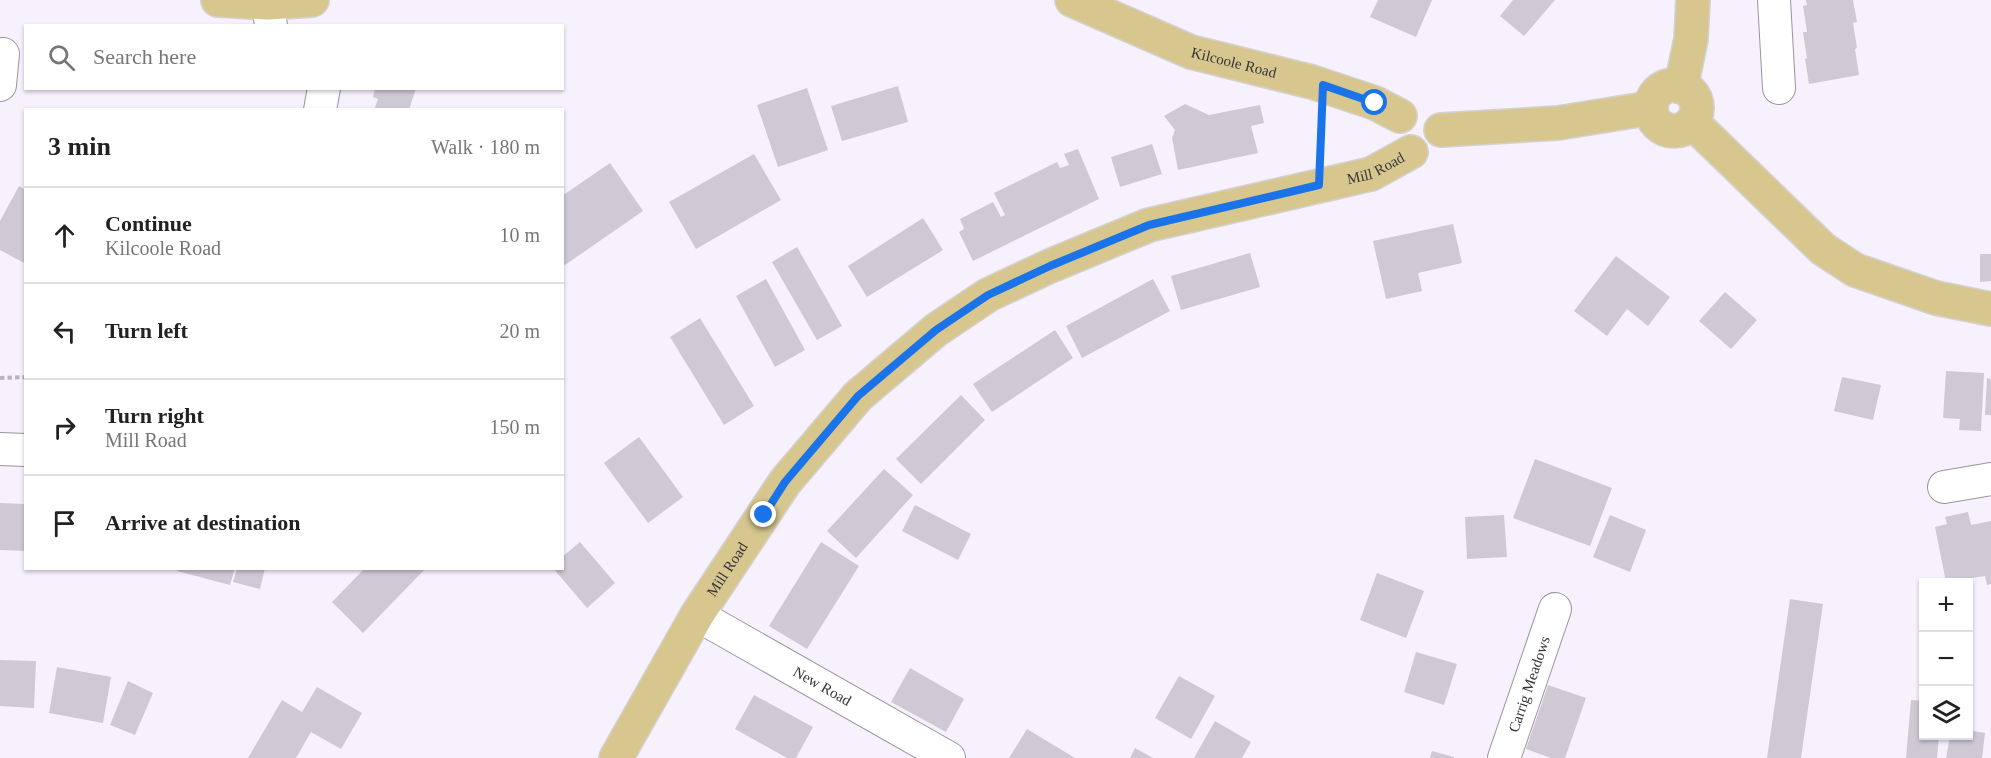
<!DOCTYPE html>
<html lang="en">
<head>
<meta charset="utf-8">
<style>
	body { margin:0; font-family:"Times New Roman",serif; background:#f2f2f2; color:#222 }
	.controls { position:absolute; right:18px; bottom:18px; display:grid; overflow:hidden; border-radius:0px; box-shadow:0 2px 4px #0004 }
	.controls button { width:54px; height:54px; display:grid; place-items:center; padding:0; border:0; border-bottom:2px solid #e0e0e0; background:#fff; color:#222; font:30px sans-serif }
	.stop { position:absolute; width:18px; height:18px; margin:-14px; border:4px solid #1a73e8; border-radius:50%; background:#fff }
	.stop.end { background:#1a73e8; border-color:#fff; box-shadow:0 2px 6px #0008 }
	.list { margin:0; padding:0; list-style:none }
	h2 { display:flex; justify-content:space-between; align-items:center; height:78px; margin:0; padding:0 24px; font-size:26px }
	h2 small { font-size:20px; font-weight:400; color:#767676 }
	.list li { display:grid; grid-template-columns:39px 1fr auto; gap:18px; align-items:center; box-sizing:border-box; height:96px; padding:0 24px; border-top:2px solid #e0e0e0 }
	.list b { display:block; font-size:22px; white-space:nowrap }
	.list p { margin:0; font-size:20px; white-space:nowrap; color:#767676 }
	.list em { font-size:20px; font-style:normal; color:#767676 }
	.icon { flex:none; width:33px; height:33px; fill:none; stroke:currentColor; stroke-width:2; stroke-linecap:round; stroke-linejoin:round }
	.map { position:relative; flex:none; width:1991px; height:758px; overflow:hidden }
	.search { position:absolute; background:#fff; box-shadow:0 2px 4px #0004; left:24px; top:24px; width:540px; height:66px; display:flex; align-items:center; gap:15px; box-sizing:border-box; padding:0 21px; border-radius:0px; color:#767676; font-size:22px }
	.panel { position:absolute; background:#fff; box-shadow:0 2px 4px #0004; left:24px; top:108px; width:540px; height:462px; border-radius:0px }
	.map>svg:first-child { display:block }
	.building { fill:#cfc8d5 }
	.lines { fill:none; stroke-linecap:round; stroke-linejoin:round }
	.minor-casing { stroke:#99939e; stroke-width:34 }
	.major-casing { stroke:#d3d2d3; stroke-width:36 }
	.path { stroke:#b9b4be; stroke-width:4; stroke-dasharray:4.5 3; stroke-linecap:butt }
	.minor { stroke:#fff; stroke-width:32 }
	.major { stroke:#d7c78f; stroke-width:33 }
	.route { stroke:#1a73e8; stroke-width:8 }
	.labels { text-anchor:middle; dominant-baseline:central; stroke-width:6; stroke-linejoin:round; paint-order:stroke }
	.street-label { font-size:15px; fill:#363338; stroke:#fff }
</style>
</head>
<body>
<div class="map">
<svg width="1991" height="758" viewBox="0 0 1991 758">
	<rect width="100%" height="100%" fill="#f7f1fd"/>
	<path class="building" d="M1378,0H1432L1416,37L1370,17Z
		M1513,0H1555L1524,36L1500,16Z
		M1806,0H1853L1857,22L1853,23L1857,48L1855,49L1859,75L1809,84L1805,59L1807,58L1803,32H1807L1803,6L1807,5Z
		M898,86L908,122L842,141L831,106Z
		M375,88H416L409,110H374L378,99L373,97Z
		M807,88L828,150L778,167L757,105Z
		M1185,104L1209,115L1260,105L1264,123L1251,126L1258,153L1178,170L1172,138L1175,130L1164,116Z
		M1152,144L1162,174L1120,187L1111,157Z
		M1078,149L1099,199L973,261L959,232L964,229L960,219L993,202L1001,217L1005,215L994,193L1057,162L1060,168L1069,165L1064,154Z
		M754,154L781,200L696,249L669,202Z
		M610,163L643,211L565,265L562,262V196Z
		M19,186L26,190V264L0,250V221Z
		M923,218L943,250L867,297L848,266Z
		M1453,224L1462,263L1418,273L1422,291L1386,299L1373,241Z
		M797,247L842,326L817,340L772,262Z
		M1250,253L1260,287L1181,310L1171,276Z
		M1980,254H1991V281L1980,282Z
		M1616,256L1670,297L1648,326L1627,309L1607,336L1574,311Z
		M766,279L805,350L775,367L736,296Z
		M1153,279L1170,311L1082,358L1066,326Z
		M1725,292L1757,320L1731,349L1699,321Z
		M700,318L754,406L724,425L670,337Z
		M1055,330L1073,358L992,412L973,384Z
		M1946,371L1984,373L1981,431L1959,430L1960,419L1943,418Z
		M1842,377L1881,385L1873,420L1834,411Z
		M1987,378L1991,379V415H1985Z
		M961,395L985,420L921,484L896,459Z
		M639,437L683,497L648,523L604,463Z
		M1535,459L1612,488L1590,546L1513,518Z
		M884,469L913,495L856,558L827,531Z
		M0,503L26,504V551L0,550Z
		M915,505L971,534L958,560L902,531Z
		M1968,512L1971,525L1991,521V584L1987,585L1985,576L1946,582L1935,527L1947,524L1945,517Z
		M1504,515L1507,557L1467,559L1465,517Z
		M1610,515L1646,530L1630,572L1593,557Z
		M580,542L615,583L587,608L553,568H562V557Z
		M821,542L859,566L807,649L769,626Z
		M178,568H235L230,585L177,571Z
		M237,568H265L260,589L233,582Z
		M365,568H426L363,633L332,602Z
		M1377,573L1424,591L1406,638L1360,620Z
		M1790,599L1823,604L1801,758H1767Z
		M1416,652L1457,664L1444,705L1404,692Z
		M0,660L36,661L34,708L0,706Z
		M57,667L111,677L103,723L49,713Z
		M910,668L964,699L946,732L891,702Z
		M1179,676L1215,696L1191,739L1155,718Z
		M128,681L153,693L135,735L110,725Z
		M1548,685L1586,698L1565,758H1551L1526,749Z
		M317,687L362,713L341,749L311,732L296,758H248L282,700L302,712Z
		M754,695L813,727L796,758H787L735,729Z
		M1911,700L1924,701V736H1939L1937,758H1906Z
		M1215,721L1251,742L1242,758H1194Z
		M1027,729L1075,758H1009Z
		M1968,730L1985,733L1982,758H1946L1950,736H1968Z
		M1135,748L1153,758H1130Z
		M1432,751L1454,757V758H1430Z"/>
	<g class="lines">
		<g class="minor-casing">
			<g id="minor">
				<path d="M1774,0L1779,88"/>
				<path d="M268,3L271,26"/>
				<path d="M0,85L3,54"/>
				<path d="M320,110L324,88"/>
				<path d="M0,449L26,450"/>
				<path d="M1944,487L1991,479"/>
				<path id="s1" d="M697,615L949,758"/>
				<path id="s2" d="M1504,758L1555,609"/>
			</g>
		</g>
		<g class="major-casing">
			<g id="major">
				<path d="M218,0L268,3L312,0"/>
				<path id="s3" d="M1072,0L1191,52L1312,82L1375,103L1400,116"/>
				<circle cx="1674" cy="108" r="23"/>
				<path d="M1681,87L1691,39L1693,0"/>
				<path d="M1692,122L1823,249L1855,270L1936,298L1991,309"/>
				<path d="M1441,130L1558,123L1651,108"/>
				<path id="s4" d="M616,758L697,615L785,482L858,396L936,330L988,295L1050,266L1149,225L1371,174L1411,152"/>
			</g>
		</g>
		<path class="path" d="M1320,155L1321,117
			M0,378L26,377"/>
		<use href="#minor" class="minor"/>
		<use href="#major" class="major"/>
	</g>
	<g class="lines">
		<path class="route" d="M764,515L785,482L858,396L936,330L988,295L1050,266L1149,225L1319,185L1323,85L1375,103"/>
	</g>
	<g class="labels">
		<g class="street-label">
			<text stroke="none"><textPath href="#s3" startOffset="174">Kilcoole Road</textPath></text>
			<text stroke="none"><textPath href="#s4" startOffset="1011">Mill Road</textPath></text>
			<text stroke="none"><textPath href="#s4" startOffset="219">Mill Road</textPath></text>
			<text stroke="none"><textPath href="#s2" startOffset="78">Carrig Meadows</textPath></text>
			<text stroke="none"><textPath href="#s1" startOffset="144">New Road</textPath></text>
		</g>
	</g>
</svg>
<div class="controls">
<button>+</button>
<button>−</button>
<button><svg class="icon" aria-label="layers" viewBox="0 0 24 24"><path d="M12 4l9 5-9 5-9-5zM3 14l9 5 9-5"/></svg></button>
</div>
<div class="stop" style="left:1375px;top:103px"></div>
<div class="stop end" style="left:764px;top:515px"></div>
<div class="search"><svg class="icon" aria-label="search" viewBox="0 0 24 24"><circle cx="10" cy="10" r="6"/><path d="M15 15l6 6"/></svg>Search here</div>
<section class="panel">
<h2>3 min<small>Walk · 180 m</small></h2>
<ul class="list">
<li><svg class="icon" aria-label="ahead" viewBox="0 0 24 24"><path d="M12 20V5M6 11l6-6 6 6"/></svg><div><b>Continue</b><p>Kilcoole Road</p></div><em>10 m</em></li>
<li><svg class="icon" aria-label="left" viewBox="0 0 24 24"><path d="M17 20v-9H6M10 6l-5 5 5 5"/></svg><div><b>Turn left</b></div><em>20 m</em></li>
<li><svg class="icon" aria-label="right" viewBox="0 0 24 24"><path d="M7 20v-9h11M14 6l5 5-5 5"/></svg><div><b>Turn right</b><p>Mill Road</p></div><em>150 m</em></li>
<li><svg class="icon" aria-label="arrive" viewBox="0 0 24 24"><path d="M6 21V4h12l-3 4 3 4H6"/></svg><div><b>Arrive at destination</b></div></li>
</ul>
</section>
</div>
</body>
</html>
